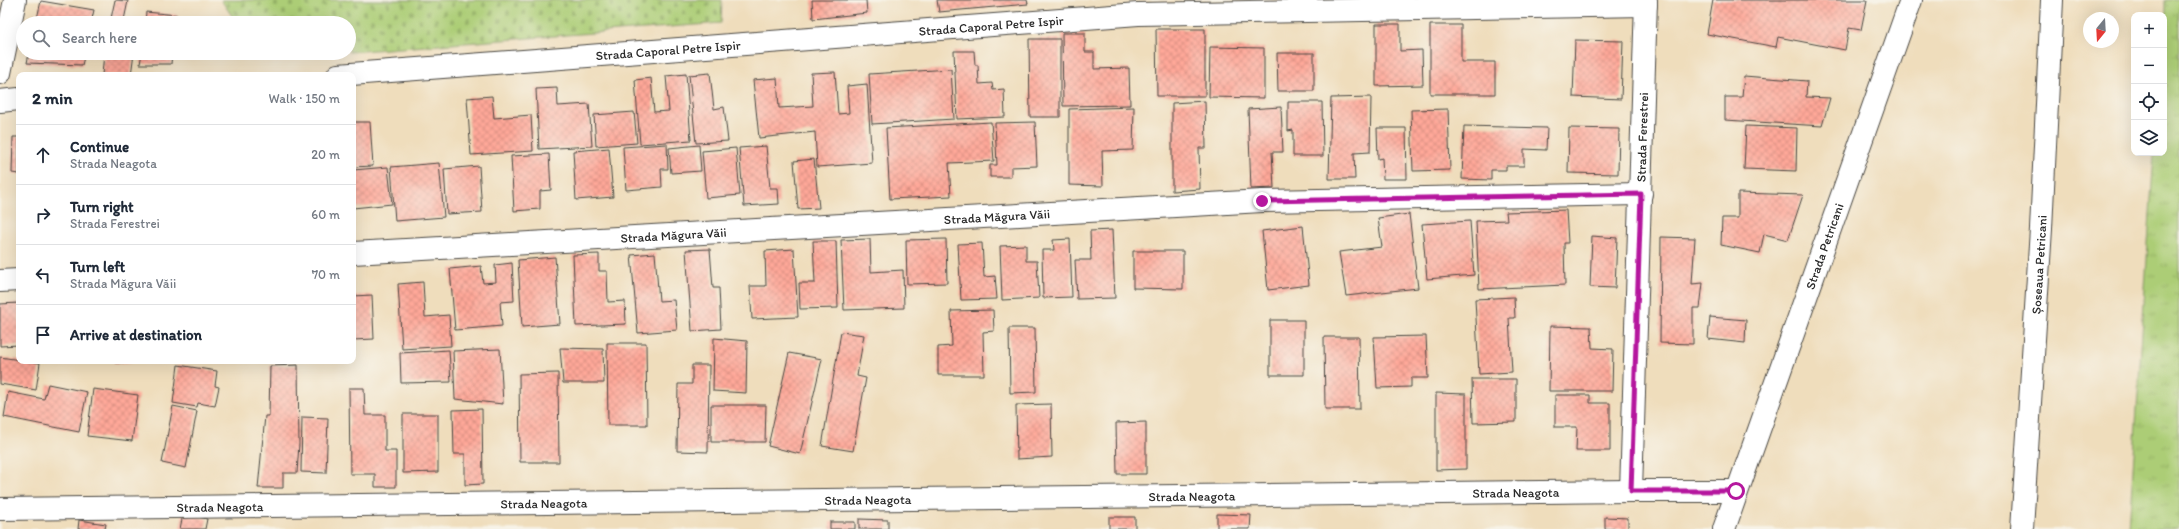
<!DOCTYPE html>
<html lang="en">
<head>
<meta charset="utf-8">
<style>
	body { margin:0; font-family:Itim,sans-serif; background:#f6f6f7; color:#1f2937 }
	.controls { position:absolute; right:12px; top:12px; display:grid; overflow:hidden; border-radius:8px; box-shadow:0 4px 16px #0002 }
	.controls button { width:36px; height:36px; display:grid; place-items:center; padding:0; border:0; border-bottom:1px solid #e0e1e3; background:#fff; color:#1f2937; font:20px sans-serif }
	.compass { position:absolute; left:2083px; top:12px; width:36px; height:36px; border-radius:50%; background:#fff; box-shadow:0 4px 16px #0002; rotate:198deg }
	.stop { position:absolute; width:12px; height:12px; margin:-9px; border:3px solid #b5179e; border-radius:50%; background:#fff }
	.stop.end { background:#b5179e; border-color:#fff; box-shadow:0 1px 4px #0008 }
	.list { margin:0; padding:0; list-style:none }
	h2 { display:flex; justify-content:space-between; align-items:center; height:52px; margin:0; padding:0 16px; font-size:17px }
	h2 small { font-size:13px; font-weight:400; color:#747a83 }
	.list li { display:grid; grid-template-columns:26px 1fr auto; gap:12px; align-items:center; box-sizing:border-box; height:60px; padding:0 16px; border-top:1px solid #e0e1e3 }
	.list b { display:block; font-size:15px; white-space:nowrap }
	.list p { margin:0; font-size:13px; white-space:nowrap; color:#747a83 }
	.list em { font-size:13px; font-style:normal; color:#747a83 }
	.icon { flex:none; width:22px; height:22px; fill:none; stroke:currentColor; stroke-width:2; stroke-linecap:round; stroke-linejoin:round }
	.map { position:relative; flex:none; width:2179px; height:529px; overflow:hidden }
	.search { position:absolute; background:#fff; box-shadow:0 4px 16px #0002; left:16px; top:16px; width:340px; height:44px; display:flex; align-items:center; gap:10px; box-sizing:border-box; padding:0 14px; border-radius:22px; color:#747a83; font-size:15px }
	.panel { position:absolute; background:#fff; box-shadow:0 4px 16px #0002; left:16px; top:72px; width:340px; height:292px; border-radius:8px }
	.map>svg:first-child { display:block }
	.cemetery { fill:url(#cemetery-stones); stroke:#6c7c50 }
	.park { fill:url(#park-tufts); stroke:#6c7c50 }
	.building { fill:url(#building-cross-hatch) }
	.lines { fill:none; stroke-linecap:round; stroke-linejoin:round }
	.minor-casing { stroke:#484641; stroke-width:24 }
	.secondary-casing { stroke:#484641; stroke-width:24 }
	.minor { stroke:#fff; stroke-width:22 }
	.secondary { stroke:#fff; stroke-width:22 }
	.route { stroke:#b5179e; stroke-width:5 }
	.labels { text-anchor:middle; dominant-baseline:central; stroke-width:3; stroke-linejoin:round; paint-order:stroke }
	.street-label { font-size:13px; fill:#2b2b2b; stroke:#f7f3e8 }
</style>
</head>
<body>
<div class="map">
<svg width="2179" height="529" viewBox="0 0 2179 529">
	<defs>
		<pattern id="cemetery-stones" width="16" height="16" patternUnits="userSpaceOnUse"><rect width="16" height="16" fill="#accd76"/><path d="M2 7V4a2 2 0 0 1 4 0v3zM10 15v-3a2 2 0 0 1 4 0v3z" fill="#94b066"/></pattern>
		<pattern id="park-tufts" width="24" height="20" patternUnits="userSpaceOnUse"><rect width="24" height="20" fill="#accd76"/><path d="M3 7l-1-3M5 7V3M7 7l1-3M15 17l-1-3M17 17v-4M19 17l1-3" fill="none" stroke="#94b066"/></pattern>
		<pattern id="building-cross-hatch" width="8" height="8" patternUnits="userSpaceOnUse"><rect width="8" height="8" fill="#ffa899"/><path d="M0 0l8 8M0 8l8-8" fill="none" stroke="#cf897d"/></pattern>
	</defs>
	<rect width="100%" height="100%" fill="#f7f3e8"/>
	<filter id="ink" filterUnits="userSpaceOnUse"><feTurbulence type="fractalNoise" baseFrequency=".025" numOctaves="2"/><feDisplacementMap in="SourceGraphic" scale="8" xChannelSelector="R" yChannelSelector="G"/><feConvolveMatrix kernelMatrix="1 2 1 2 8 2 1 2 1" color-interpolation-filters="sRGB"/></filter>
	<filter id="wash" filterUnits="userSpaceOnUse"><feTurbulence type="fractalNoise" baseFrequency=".012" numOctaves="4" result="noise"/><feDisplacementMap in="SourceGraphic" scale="16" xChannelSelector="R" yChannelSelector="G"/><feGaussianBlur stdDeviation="0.9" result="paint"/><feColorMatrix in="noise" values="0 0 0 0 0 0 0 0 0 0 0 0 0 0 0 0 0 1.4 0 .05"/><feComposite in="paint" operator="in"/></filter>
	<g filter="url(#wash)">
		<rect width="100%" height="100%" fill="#efddbc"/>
		<path class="cemetery" d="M221,0H722L721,23L349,52V23H237Z"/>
		<path class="park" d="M2165,0H2179V529H2129L2154,153H2164Z"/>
		<g id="blocks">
			<path class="building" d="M115,0L128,1L124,20L127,21L126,23H110Z
				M812,0H866L867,13L813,19Z
				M937,0H1027L1028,4L939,12Z
				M1713,0H1867L1861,30L1849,28L1845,50L1778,37L1776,47L1707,34Z
				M41,1L94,10L91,23H36Z
				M146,12L177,15L176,23H145Z
				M1376,24H1400V51L1422,50L1423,85L1376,86Z
				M1430,25H1461V62H1495V94H1430Z
				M1156,29H1205V96H1157Z
				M1062,33H1085V52H1094V69L1129,68L1130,105L1063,106Z
				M1029,39H1060V117H1030Z
				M1575,40L1623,41L1621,99L1573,97Z
				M1210,47L1264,48V98L1209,97Z
				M954,51H974L975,65H978L979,84L992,83L993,90L1004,89L1005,117L957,119Z
				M29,53H85L82,65L27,63Z
				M104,53H134L131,75H102Z
				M142,53H172L171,64H140Z
				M1277,53H1314V91H1278Z
				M951,69L954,119L872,124L869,74Z
				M835,72L838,114L849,113L847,86L867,84L872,163L817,167L815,132L759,138L753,80L777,78L779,108L813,106L811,73Z
				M710,73L714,109L724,107L728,141L696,143L689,75Z
				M686,74L691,140L640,144L635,80L651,78L654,112L669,111L666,76Z
				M1744,76L1807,81L1806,97L1830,98L1822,126L1725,120V97H1742Z
				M557,88L558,106L589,104L592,146L539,149L536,89Z
				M492,96L494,118L531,115L533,151L471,155L467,98Z
				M1371,97L1370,152L1354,153L1355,179H1329L1331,98Z
				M1205,101L1206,148H1199L1200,189L1172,191V103Z
				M1288,102H1322L1323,156H1293V130L1288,131Z
				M1134,107L1133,150L1102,151L1103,186L1069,185V109Z
				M1281,107L1283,152H1272L1274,188L1251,189L1248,109Z
				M1448,109L1450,170L1413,171L1411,110Z
				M634,112L637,143L596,146L594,115Z
				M353,122H370L373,166L353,167Z
				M991,122L994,161L949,163L951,196L890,199L886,128Z
				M1035,122L1037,166L1011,167V177H990V165H997L995,123Z
				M1464,126L1547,128L1546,150L1524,149V166H1506V170H1491V180L1462,179Z
				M1746,126L1797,128L1796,171L1744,169Z
				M1377,128H1406L1407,179H1383L1382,158L1378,159Z
				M1569,128L1619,129L1618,174L1568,173Z
				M13,137H19V174L12,173Z
				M667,144L668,169H661L662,187L626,190L623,147Z
				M699,145L701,171L671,173L669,148Z
				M766,146L770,188H778L779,204L744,206L739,148Z
				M609,148L613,197L576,200L573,151Z
				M736,148L740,195L706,198L702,151Z
				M549,154L551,190L540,191V209L514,211L511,156Z
				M814,159L819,208L798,209L794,161Z
				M439,163L444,217L395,221L391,167Z
				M479,166L482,212L447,214L444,169Z
				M388,167L392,204L353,208V170Z
				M1738,193L1803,195L1788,240L1764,234L1760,253L1721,245L1722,218H1738Z
				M1566,210L1568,243H1564L1565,285L1479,289L1476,221L1507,220L1506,212Z
				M1409,214L1418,288L1346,296L1339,252L1382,247L1378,218Z
				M1470,221L1474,275L1427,279L1422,224Z
				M1303,226L1309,285L1268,290L1262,231Z
				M1112,230L1115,298L1077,299L1075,260H1091L1090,231Z
				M1592,236L1617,238L1615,288L1590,287Z
				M1661,237L1695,238L1692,284L1703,283L1700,308H1693V344L1660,343Z
				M870,239L871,272L903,270L904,308L844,310L841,240Z
				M946,239L947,283L907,284L906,240Z
				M1070,239L1072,297L1043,298L1042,250H1054L1053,240Z
				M813,241H836L838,308L800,309L799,283H815Z
				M982,243L984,277L995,276L997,299L961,300L958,244Z
				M1026,245V261H1037L1039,298L1002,300L1000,246Z
				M710,249L713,288H719L721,329L692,331L686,250Z
				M794,249L798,317L752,319L750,286H766L765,251Z
				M1133,251H1183V289L1133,288Z
				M655,253L659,301L674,300L677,330L638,333L631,255Z
				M599,254V271H607L608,302L625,301L626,324L576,326L573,255Z
				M555,257L560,324L522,327L518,260Z
				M512,263L514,301L500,302L502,326L455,330L450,269L481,266L483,283L496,282L495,265Z
				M423,282L425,317L449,315L451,346L402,349L398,284Z
				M372,295L374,339L353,340V296Z
				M1514,297L1515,318H1509L1512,372L1479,374L1475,299Z
				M19,303V345L0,346V304Z
				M993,310L994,331L983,332L984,375H938V347L952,346L951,311Z
				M1710,317L1746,320L1745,343L1708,339Z
				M1270,320H1304V375H1270Z
				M1550,326L1591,327L1592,348L1613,349L1612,391H1549Z
				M1009,328H1035L1036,392L1010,393Z
				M841,332L864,335L857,376L866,378L853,451L822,446Z
				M1426,336L1428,378H1411V387L1377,388L1374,337Z
				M1324,337H1359L1360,409H1325Z
				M714,338L747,341L746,393L713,391Z
				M607,343H646L647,425H608Z
				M560,348L603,349L604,383H563Z
				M500,349L503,404L455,399L453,351Z
				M449,350L451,382L401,383L400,353Z
				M789,353L822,359L800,454L768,446Z
				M0,357L40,363L36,390L0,384Z
				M114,361H132L133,362L115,363Z
				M178,365L217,371L215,386L219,387L215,406L198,403L197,407L173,403Z
				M298,365L299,444L297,473H283V488H258L265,416H269L270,366Z
				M692,365H709L708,452L677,451L678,384H692Z
				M558,373L559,462H520L519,374Z
				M1472,379H1516V422L1473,423Z
				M48,384L87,392L79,432L4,417L8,392L44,399Z
				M349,388H364L365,415H385V451H396V487H375V474H350Z
				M93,389L138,395L132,441L87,436Z
				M1436,393L1466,394V469L1436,470Z
				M1555,395H1590V403H1610V451H1576L1577,427H1555Z
				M1051,404L1052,457L1017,459L1016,405Z
				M711,405H766L765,442H711Z
				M173,406L197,411L186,468L162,463Z
				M482,409L483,484L465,485V454H454L453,410Z
				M403,414H438V472L403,473Z
				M302,417L328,418L326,473L301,472Z
				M1146,422V474H1117L1116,423Z
				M183,514L207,519L205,529H180Z
				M1217,514L1251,515L1250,529H1217Z
				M1109,517H1135V529H1109Z
				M1605,517L1628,518V529H1605Z
				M859,519L888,520V529H859Z
				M79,520L106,524L105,529H78Z
				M830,522H855V529H830Z"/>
		</g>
	</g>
	<g filter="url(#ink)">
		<use href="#blocks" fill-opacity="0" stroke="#484641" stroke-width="1"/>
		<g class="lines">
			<g class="minor-casing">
				<g id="minor">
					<path d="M0,73L15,0"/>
					<path id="s1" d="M338,75L1138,14L1646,5"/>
					<path d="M0,101L19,99"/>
					<path id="s2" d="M353,253L1262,201L1641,194"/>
					<path d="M0,281L19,280"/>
					<path id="s3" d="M1631,491L1646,0"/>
					<path id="s4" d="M0,509L1631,491H1736"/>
					<path id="s5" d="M1724,529L1911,0"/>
				</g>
			</g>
			<g class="secondary-casing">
				<g id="secondary">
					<path id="s6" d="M2022,529L2041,229L2052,0"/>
				</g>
			</g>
			<use href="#minor" class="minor"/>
			<use href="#secondary" class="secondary"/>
		</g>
	</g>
	<g class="lines" filter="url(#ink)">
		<path class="route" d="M1262,201L1641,194L1631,491H1736"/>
	</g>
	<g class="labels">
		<g class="street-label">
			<text stroke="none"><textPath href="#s1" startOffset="655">Strada Caporal Petre Ispir</textPath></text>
			<text stroke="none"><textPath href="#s1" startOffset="331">Strada Caporal Petre Ispir</textPath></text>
			<text stroke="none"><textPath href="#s3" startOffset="354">Strada Ferestrei</textPath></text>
			<text stroke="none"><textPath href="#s2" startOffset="645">Strada Măgura Văii</textPath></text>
			<text stroke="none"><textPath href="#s2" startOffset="321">Strada Măgura Văii</textPath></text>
			<text stroke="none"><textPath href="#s5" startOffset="300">Strada Petricani</textPath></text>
			<text stroke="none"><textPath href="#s6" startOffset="265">Șoseaua Petricani</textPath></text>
			<text stroke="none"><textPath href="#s4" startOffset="1516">Strada Neagota</textPath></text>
			<text stroke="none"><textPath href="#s4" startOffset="1192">Strada Neagota</textPath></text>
			<text stroke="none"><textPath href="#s4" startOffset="868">Strada Neagota</textPath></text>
			<text stroke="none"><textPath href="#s4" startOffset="544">Strada Neagota</textPath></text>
			<text stroke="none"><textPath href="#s4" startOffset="220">Strada Neagota</textPath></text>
		</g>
	</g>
</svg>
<div class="controls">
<button>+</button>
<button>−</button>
<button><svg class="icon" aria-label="locate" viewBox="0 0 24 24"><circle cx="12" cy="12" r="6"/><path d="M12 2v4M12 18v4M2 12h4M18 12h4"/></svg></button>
<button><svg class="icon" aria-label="layers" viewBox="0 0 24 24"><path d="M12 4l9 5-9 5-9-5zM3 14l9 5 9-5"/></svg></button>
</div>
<svg class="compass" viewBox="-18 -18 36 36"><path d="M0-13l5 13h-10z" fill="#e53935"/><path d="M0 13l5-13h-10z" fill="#747a83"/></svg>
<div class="stop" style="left:1736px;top:491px"></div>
<div class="stop end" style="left:1262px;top:201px"></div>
<div class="search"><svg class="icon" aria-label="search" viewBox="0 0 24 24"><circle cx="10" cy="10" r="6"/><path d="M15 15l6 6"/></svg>Search here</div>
<section class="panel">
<h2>2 min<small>Walk · 150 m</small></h2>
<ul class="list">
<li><svg class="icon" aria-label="ahead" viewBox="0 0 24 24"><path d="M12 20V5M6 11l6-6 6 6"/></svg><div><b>Continue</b><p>Strada Neagota</p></div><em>20 m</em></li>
<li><svg class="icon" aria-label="right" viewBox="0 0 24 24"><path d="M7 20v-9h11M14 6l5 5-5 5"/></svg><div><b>Turn right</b><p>Strada Ferestrei</p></div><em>60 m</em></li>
<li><svg class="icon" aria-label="left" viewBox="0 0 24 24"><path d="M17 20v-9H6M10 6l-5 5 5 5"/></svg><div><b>Turn left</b><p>Strada Măgura Văii</p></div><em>70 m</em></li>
<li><svg class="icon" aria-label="arrive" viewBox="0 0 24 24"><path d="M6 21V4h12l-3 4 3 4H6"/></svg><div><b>Arrive at destination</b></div></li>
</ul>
</section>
</div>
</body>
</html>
